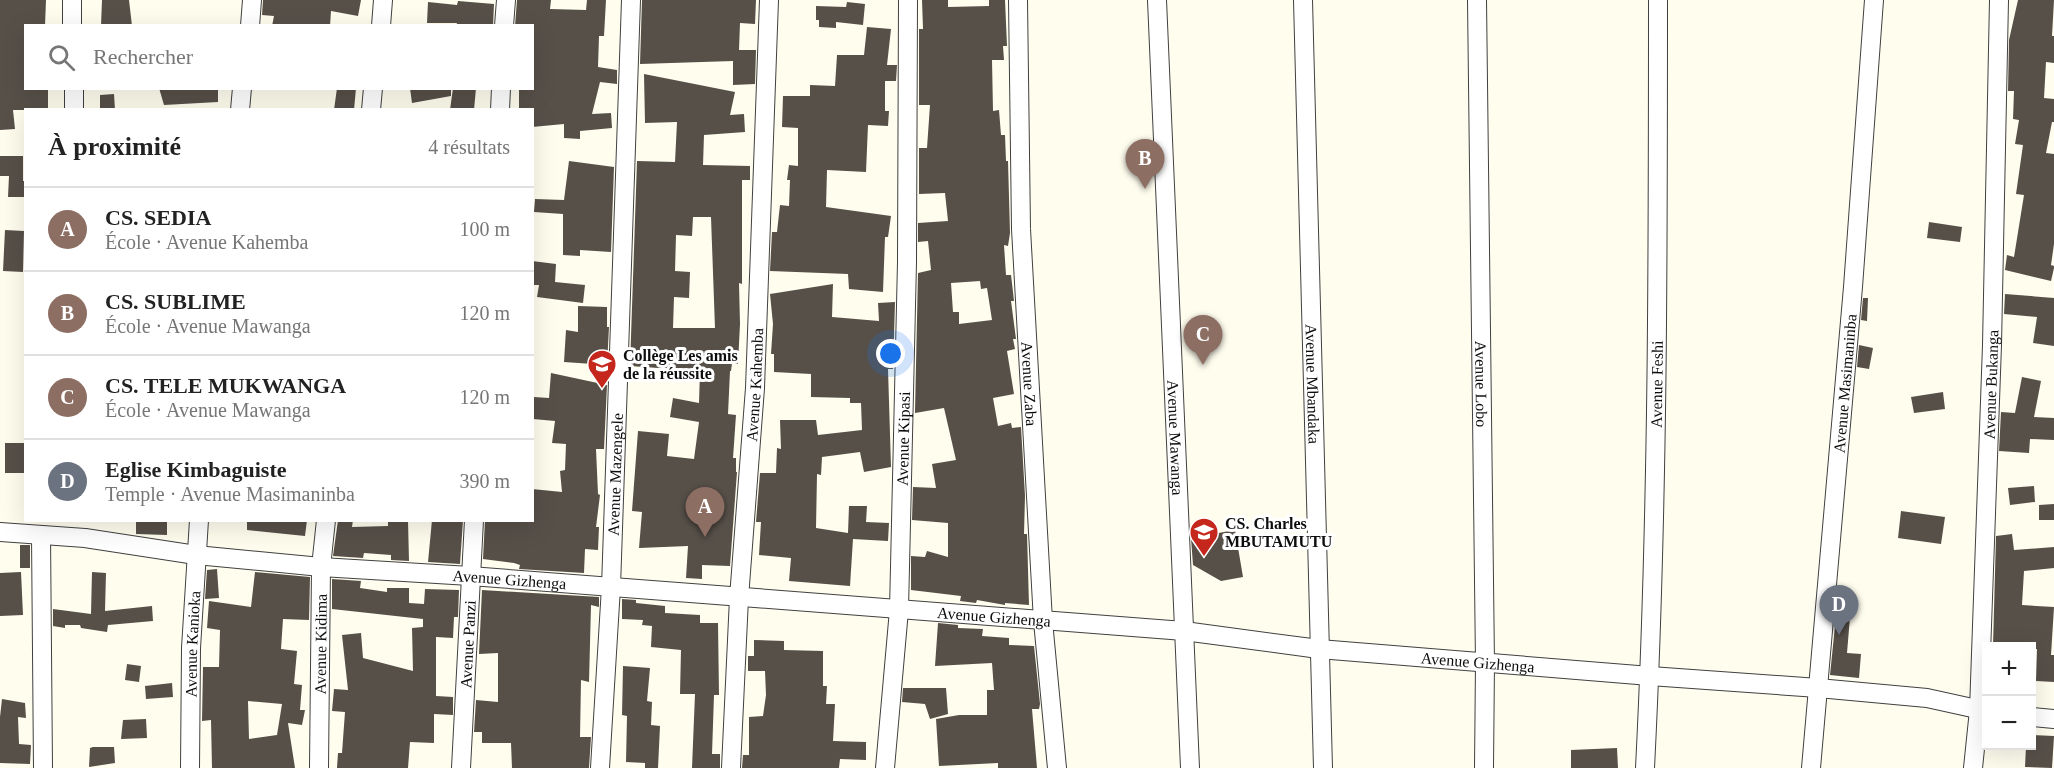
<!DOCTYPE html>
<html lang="fr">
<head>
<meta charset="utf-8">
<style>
	body { margin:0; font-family:"Times New Roman",serif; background:#f2f2f2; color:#222 }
	.controls { position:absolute; right:18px; bottom:18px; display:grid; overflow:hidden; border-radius:0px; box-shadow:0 6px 24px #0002 }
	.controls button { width:54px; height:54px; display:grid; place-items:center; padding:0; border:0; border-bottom:2px solid #e0e0e0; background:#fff; color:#222; font:30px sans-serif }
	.you { position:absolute; left:891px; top:354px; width:21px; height:21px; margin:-15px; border:4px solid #fff; border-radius:50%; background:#1a73e8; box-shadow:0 0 0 9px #1a73e833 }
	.badge { display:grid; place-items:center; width:39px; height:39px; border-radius:50%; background:#c6271c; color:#fff; font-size:20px; font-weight:700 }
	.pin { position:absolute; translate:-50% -50px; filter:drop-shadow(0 2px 3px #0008) }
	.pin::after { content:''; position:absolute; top:32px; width:21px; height:18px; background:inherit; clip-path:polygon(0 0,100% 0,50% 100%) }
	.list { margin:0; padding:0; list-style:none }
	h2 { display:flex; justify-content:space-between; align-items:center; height:78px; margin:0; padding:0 24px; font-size:26px }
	h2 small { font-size:20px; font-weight:400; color:#767676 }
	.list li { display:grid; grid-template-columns:39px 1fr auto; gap:18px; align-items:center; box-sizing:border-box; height:84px; padding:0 24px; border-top:2px solid #e0e0e0 }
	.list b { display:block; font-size:22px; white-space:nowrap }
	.list p { margin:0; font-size:20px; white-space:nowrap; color:#767676 }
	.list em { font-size:20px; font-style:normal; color:#767676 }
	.icon { flex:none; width:33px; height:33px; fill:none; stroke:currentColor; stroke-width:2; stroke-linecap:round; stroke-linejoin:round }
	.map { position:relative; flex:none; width:2054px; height:768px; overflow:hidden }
	.search { position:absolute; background:#fff; box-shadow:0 6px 24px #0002; left:24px; top:24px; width:510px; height:66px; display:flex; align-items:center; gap:15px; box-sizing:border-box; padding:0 21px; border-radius:0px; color:#767676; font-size:22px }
	.panel { position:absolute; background:#fff; box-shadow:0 6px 24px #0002; left:24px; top:108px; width:510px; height:414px; border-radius:0px }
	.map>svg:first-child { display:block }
	.building { fill:#575049; fill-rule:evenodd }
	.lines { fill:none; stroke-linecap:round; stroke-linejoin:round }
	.minor-casing { stroke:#404040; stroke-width:20 }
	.minor { stroke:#fff; stroke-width:18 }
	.labels { text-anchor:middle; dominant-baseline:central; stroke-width:6; stroke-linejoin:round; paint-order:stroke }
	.poi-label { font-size:16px; font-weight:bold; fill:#0d0d0d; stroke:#fff; text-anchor:start }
	.street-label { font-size:16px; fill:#0d0d0d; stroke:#fff }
</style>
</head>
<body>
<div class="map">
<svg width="2054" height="768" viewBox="0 0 2054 768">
	<rect width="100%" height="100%" fill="#fffdee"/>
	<path class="building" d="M0,0H46L45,26H26V88H48V110H13L15,129L0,130Z
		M102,0H129L132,26H101Z
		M263,0H361L358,16L331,11L330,26H272L274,16L262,15Z
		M517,0H551L550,9L586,10L587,0H606L604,36H599L598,67L617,70V84L600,82L592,114L611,113L612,128L580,131V139L564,138V124L532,127V110H519V88H532V26H515Z
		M642,0H756L755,24L740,23L739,50H756L755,84L733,85V61L640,64Z
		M922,0H948V7L989,6V0H1005L1007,46H1003L1004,60H992L993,111L999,110L1001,135H1005L1006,161H1008L1010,233L1008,246L1004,245L1006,275H1011L1013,292L1014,301H1011L1016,339H1013L1015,349L1007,351L1014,394L993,398L998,426L1011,423L1012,428L1021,427L1025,496L1024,534H1027L1029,605L1005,603V605L977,600L976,603L960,601L961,596L911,590V556L925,557L927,551L948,557V523L912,520L913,487L936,488L932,464L956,460L944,408L915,413V411L918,273L931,270L928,241L918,242V223L948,221L945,193L919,194V148H927L930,105H919V29H923ZM980,281L981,289L987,288L992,320L959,324V312H953L951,283Z
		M2018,0H2054L2052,36H2054V63L2046,62L2044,98L2054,99V122H2052L2046,153L2054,154V244L2051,265L2054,266V268L2051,281L2005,270L2007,255L2014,257L2024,195L2016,194L2023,145L2015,144L2019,120L2013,119L2014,91H2008L2009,40Z
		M458,1L494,4L493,26H456L457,23H427L428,2L457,5Z
		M847,2L865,4L863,25L836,22V28L819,27V20H816V6L846,7Z
		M867,27L891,29L887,65H897L896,81H885V111H889L888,126L868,125L866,172L827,170L826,207L891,216L888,237H885L883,292L849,289L848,274L770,271L772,232H777L780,205L789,206L790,180H787L789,165L798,166V128L782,127L783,96H810V85L835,86L837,55H864Z
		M644,74L735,92L730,115L744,114L745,132L704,135L703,165L750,166V180H742V284L739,283L740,324L738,364L732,363L731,371H730L728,414L736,415L733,458H736V472H737L730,566L702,565V579L686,578L688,546L639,548L642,512L632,511L638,431L669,434L667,456L694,459L699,422L670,417L673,398L699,403L700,371L630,366L637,161L675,162L677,122L645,123ZM693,217H711L715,328H673L674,297L689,298L690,272L675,271L676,235L692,236Z
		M159,88H218V102L164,105Z
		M337,88H356L354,110H334Z
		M410,88H451V96L412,103Z
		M453,88H476L474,110H450Z
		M114,94L115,110H100V95Z
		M0,156H23V181H26V197H8L9,176H0Z
		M569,161L614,167L611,252L580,250V256L563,255V214L534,212L535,199L564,200Z
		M1929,222L1962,227L1960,242L1927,238Z
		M5,230L24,231L23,272L3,271Z
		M532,261L556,264L555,282L585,285L583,303L537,297L539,285H532Z
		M833,284L832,317L879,321L878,303L895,302L893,369H888L891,467L864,472L860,452L822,457L821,475L817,474L816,528L848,533L849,506H867L866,522L889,523L888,541L853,539L850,586L789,581L791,558L759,555L761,522H756L760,473H776L777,448L781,449L780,420H816L818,435L862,430L861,403H850V398L811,397V374L774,372V354H771L773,324L770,294Z
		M2005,294L2054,298V346L2033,343L2037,317L2004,314Z
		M1863,298H1868L1867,321L1861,320Z
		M578,306L607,307V327H609L607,365L564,362L566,330L578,332Z
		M1859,345L1873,348L1869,369L1857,367Z
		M551,373L607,385L604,449H596L598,494L600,495L596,527H599L598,550L585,549L584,573L519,569L520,565L514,563L483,559L485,520H532V489L562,492L560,471L565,470L566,444L552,443L555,421L533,419L534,397L549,398Z
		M2022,377L2041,381L2034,417L2054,418V440L2030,439L2029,453L1999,451L2001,412L2015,413Z
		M1943,392L1945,409L1914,413L1911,397Z
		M5,443H26V473H5Z
		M2034,486L2035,502L2010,505L2008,488Z
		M2054,504V520H2039V505Z
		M1901,511L1945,517L1941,544L1898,538Z
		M136,520H167V535L136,534Z
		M247,520H307L305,536L247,530Z
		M338,520H353L352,527L388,526V522L408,521L409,561L391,560V555L364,553L363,558L333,556Z
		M432,520H463L460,564L428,562Z
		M1235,530L1243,577L1221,581L1193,565L1191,538Z
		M2012,534L2014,550L2054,547V568L2024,571L2022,605L2054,607L2051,655H2054V682L2036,681L2037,649H2031V646H1993L1996,536Z
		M20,545H30V568H20Z
		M217,569L219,598L205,599L207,570Z
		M21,572L23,615L0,616V573Z
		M92,572L106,573L105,611L152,606L153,621L108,625L107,632L81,628L80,625H65V628L53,626V609L91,614Z
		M255,572L310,577L309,620L283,619L281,649L297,651L294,684L302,685L300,710H305L302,725L288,723L295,768H212L211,720L202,721L203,667H219L220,630L207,628L209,601L251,607ZM248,701L282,704L277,735L249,739Z
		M332,579L361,581L360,588L387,592V588H409V603L424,604L425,589L459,590L458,617H454L453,638L436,637V696L453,697V715L434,714V743L410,742L408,768H337L338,753H342L345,712L332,711L334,689L348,690L342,635L361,633L363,658L413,671L412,628L423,627V619L332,609Z
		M482,590L599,597V607L591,605L589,682L581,680L580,737H591L589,768H512L511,743H482V732H474L476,700L498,702V653L479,654Z
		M622,599L636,600V603L665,606V613L700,615V623H718L719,695H714L712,754H720V768H692L695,694H680L681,650L651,647L652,626L642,625L643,620L622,619Z
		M1836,616L1850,617L1847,653L1861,654L1859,678L1830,675Z
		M938,623L958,625V628L983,629L982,636L1009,638V645L1034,646L1040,704L1039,709H1032L1037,768H998V763L939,766L936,719L959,715H987V690H994L992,663L935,666Z
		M754,640L784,641V650L823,651V686H827L826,704H835L833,741L866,742V760L840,759L839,768H742L743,755H749V717L763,716L766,695L765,671H748V656H754Z
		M127,664L141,666L139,682L125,680Z
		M623,666L650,668L647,701L652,702L651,725L660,726L658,768H645V763L626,762L627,716L622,715Z
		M172,683L173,697L146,699L145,686Z
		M903,688H946L948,714L930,719L925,704L902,702Z
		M2,699L25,703L26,718L18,717L19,744L31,745L30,764L0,763V717Z
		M146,719L147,738L121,739L123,720Z
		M2031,735L2054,736L2052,768L2025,767L2026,746H2031Z
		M93,747H114L115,763L89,767L90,748Z
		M1617,748L1618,768H1571V750Z"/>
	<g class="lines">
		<g class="minor-casing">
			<g id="minor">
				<path d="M72,0V26"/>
				<path id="s1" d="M1018,0L1021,229L1043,621L1057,768"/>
				<path id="s2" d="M1157,0L1190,768"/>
				<path id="s3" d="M1303,0L1323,768"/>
				<path id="s4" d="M1477,0L1485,663L1484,768"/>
				<path d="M250,26L252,0"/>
				<path d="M381,26L383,0"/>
				<path d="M504,26L506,0"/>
				<path d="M74,88V110"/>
				<path d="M240,110L242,88"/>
				<path d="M371,110L373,88"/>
				<path d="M500,110L501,88"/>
				<path id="s5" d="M0,532L85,538L196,555L321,567L470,576L1184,631L1319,649L1650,676L1818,688L1927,698L1986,711"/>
				<path d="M41,535L43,768"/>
				<path d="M2032,717L2054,719"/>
				<path id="s6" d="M190,768L191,648L199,520"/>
				<path id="s7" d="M319,768L321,567L326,520"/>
				<path id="s8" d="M461,768L474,520"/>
				<path id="s9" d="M600,768L611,587L631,0"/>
				<path id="s10" d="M731,768L739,598L755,388L769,0"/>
				<path id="s11" d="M885,768L899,610L907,262L908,0"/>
				<path id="s12" d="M1645,768C1658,512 1658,256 1658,0"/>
				<path id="s13" d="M1811,768L1853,287L1874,0"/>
				<path id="s14" d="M1973,768L1979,710L1992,345L1999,0"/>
			</g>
		</g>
		<use href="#minor" class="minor"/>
	</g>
	<defs>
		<g id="school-pin" transform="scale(1.5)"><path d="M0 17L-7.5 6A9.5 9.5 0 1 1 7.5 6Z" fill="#c6271c" stroke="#fff"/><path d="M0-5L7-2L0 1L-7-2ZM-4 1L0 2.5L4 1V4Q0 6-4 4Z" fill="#fff"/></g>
	</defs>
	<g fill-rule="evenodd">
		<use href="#school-pin" x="602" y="364"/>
		<use href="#school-pin" x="1204" y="532"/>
	</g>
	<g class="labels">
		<g class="poi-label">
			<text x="623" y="355">Collège Les amis<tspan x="623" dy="18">de la réussite</tspan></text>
			<text x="1225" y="523">CS. Charles<tspan x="1225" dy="18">MBUTAMUTU</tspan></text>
		</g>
		<g class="street-label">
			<text stroke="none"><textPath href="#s10" startOffset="384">Avenue Kahemba</textPath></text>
			<text stroke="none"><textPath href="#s1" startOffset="384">Avenue Zaba</textPath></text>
			<text stroke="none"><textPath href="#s3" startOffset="384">Avenue Mbandaka</textPath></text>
			<text stroke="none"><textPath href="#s4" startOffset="384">Avenue Lobo</textPath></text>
			<text stroke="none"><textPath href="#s12" startOffset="384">Avenue Feshi</textPath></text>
			<text stroke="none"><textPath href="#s13" startOffset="386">Avenue Masimaninba</textPath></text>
			<text stroke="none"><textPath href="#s14" startOffset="384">Avenue Bukanga</textPath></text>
			<text stroke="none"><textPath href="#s11" startOffset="330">Avenue Kipasi</textPath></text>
			<text stroke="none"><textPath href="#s2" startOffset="438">Avenue Mawanga</textPath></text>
			<text stroke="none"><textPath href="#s9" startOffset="294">Avenue Mazengele</textPath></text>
			<text stroke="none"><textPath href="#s5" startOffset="512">Avenue Gizhenga</textPath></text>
			<text stroke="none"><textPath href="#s5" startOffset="998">Avenue Gizhenga</textPath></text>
			<text stroke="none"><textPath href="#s6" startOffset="124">Avenue Kanioka</textPath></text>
			<text stroke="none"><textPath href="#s7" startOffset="124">Avenue Kidima</textPath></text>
			<text stroke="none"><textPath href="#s8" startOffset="124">Avenue Panzi</textPath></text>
			<text stroke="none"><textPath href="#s5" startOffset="1484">Avenue Gizhenga</textPath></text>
		</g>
	</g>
</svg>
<div class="controls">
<button>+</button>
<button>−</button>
</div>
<div class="you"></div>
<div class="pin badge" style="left:705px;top:537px;background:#8d6e63">A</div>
<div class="pin badge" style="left:1145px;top:189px;background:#8d6e63">B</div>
<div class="pin badge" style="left:1203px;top:365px;background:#8d6e63">C</div>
<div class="pin badge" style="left:1839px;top:635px;background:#6b7280">D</div>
<div class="search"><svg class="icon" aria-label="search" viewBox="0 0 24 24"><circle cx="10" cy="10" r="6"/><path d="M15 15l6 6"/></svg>Rechercher</div>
<section class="panel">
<h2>À proximité<small>4 résultats</small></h2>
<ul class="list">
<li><span class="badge" style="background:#8d6e63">A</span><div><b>CS. SEDIA</b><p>École · Avenue Kahemba</p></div><em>100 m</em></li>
<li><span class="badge" style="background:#8d6e63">B</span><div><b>CS. SUBLIME</b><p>École · Avenue Mawanga</p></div><em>120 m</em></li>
<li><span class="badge" style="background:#8d6e63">C</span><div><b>CS. TELE MUKWANGA</b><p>École · Avenue Mawanga</p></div><em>120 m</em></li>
<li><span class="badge" style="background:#6b7280">D</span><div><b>Eglise Kimbaguiste</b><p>Temple · Avenue Masimaninba</p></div><em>390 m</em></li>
</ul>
</section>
</div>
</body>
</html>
